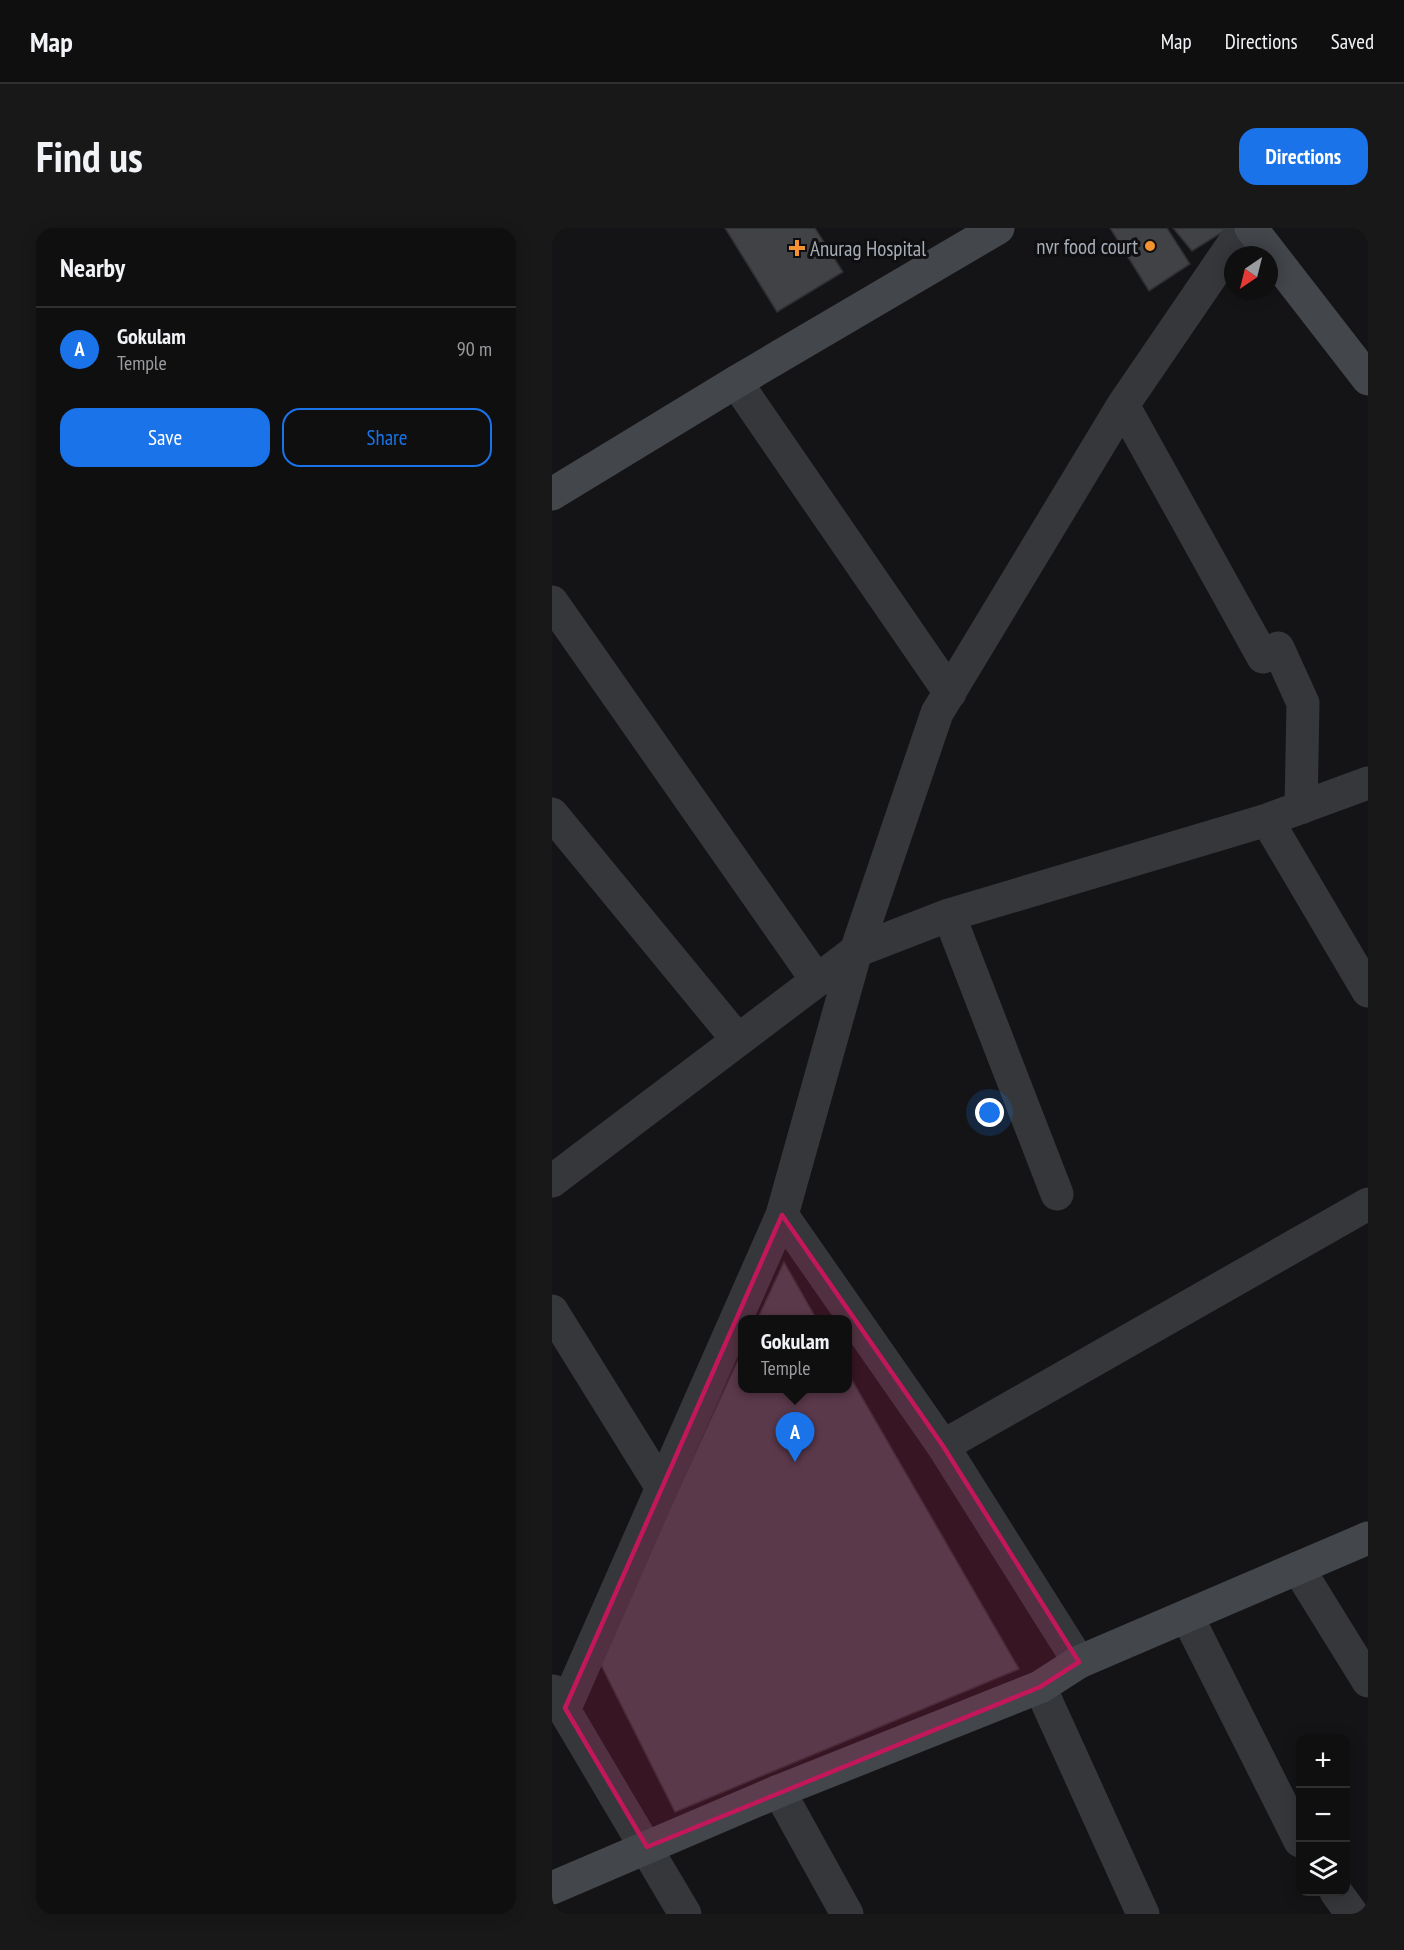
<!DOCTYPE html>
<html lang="en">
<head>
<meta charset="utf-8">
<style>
	body { margin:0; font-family:"PT Sans Narrow",sans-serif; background:#181819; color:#f1f3f6 }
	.controls { position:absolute; right:18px; bottom:18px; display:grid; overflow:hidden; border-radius:12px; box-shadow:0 3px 15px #0003 }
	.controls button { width:54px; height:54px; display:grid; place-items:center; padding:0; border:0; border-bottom:2px solid #2f2f30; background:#0f0f10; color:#f1f3f6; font:30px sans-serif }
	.compass { position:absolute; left:672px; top:18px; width:54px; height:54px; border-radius:50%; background:#0f0f10; box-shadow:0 3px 15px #0003; rotate:215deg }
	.you { position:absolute; left:438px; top:885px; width:21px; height:21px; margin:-15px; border:4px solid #fff; border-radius:50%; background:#1a73e8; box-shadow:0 0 0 9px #1a73e833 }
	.badge { display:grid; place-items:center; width:39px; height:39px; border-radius:50%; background:#1a73e8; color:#fff; font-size:20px; font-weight:700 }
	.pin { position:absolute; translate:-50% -50px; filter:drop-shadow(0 2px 3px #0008) }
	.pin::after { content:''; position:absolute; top:32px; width:21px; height:18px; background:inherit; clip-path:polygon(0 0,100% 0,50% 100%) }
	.popup { position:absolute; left:186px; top:1087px; width:114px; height:78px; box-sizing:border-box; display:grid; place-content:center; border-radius:12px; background:#0f0f10; filter:drop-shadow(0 2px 4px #0005); font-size:20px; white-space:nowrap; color:#9b9c9f }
	.popup b { font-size:22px; color:#f1f3f6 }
	.popup::after { content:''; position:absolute; left:50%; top:100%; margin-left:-12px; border:12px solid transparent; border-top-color:#0f0f10 }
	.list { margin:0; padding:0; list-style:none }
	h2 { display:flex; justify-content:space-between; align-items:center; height:78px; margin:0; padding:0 24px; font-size:26px }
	h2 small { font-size:20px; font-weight:400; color:#9b9c9f }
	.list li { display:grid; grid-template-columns:39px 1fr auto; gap:18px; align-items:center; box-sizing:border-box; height:84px; padding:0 24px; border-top:2px solid #2f2f30 }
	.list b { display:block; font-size:22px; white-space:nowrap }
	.list p { margin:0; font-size:20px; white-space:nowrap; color:#9b9c9f }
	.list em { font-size:20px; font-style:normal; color:#9b9c9f }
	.actions { display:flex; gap:12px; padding:18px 24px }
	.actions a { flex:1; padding:14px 0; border:2px solid #1a73e8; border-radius:18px; text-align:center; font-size:21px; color:#1a73e8 }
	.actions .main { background:#1a73e8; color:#fff }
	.icon { flex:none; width:33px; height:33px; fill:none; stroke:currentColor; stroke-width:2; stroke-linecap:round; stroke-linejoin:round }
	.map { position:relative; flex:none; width:816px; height:1686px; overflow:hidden; border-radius:18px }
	header { display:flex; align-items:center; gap:36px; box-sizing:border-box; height:84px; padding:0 30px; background:#0f0f10; border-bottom:2px solid #2f2f30 }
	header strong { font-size:28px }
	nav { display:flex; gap:33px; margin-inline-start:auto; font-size:21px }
	.intro { display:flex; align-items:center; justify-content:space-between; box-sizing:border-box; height:144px; padding:0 36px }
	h1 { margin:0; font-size:42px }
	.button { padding:15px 27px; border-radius:18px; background:#1a73e8; color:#fff; font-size:21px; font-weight:700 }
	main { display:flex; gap:36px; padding:0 36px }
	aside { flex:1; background:#0f0f10; border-radius:18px; box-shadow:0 3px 15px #0003 }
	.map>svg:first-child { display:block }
	.building { fill:#404246; stroke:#2e2f32; stroke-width:1.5 }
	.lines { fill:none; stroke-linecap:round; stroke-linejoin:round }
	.street { stroke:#35373b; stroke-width:33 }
	.secondary { stroke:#43464b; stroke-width:33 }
	.marked { fill:#c2185b; fill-opacity:0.2; stroke:#c2185b; stroke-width:4.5; stroke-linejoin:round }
	.poi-dot { fill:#f29230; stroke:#0f0f11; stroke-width:2 }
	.labels { text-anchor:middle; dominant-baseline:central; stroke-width:6; stroke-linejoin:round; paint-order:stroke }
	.poi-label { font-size:21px; fill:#a6adb6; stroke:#0f0f11; text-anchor:end }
</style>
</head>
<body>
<header>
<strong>Map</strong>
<nav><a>Map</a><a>Directions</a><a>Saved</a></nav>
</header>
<div class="intro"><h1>Find us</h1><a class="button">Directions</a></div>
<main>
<aside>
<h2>Nearby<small></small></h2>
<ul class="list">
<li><span class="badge">A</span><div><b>Gokulam</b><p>Temple</p></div><em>90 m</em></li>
</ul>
<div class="actions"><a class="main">Save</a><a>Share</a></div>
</aside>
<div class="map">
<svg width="816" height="1686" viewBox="0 0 816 1686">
	<rect width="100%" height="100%" fill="#141416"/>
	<path class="building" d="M173,0H263L291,44L225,84Z
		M558,0H615L638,36L597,63Z
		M621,0H677L640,23Z
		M232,1034L265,1092H205Z
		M190,1123V1160H296V1145L467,1441L123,1584L47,1433Z"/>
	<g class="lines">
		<path class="street" d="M184,154L398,465
			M571,177L711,429
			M0,374L264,751
			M726,420L751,475L749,580
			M0,586L185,811
			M715,592L816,763
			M397,687L505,966
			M0,953L304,723L397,687L715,592L816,555
			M230,987L391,1218L816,976
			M0,1083L110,1260
			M391,1218L527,1434
			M746,1340L816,1453
			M635,1388L748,1613
			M488,1459L591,1686
			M1,1463L133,1686
			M13,1480L230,987L304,723L385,485L571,177L692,0
			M227,1563L295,1686
			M784,1664L800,1686"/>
		<path class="secondary" d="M699,0L816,151
			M0,266L184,154L446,0
			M0,1660L227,1563L488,1459L527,1434L816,1310"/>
	</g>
	<path class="marked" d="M230,987L391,1218L527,1434L488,1459L95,1619L13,1480Z"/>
	<g class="poi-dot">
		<circle cx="598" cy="18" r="6"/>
		<path d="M242 11h6v6h6v6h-6v6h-6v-6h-6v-6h6z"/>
	</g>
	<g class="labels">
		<g class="poi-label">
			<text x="586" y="18">nvr food court</text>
			<text x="258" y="20" text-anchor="start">Anurag Hospital</text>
		</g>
	</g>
</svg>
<div class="controls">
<button>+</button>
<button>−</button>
<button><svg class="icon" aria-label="layers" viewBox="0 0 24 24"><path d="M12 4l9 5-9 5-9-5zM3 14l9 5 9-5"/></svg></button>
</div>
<svg class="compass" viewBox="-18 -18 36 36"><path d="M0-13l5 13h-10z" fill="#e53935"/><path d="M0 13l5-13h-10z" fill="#9b9c9f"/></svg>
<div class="you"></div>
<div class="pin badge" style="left:243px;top:1234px">A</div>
<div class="popup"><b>Gokulam</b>Temple</div>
</div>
</main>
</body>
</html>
